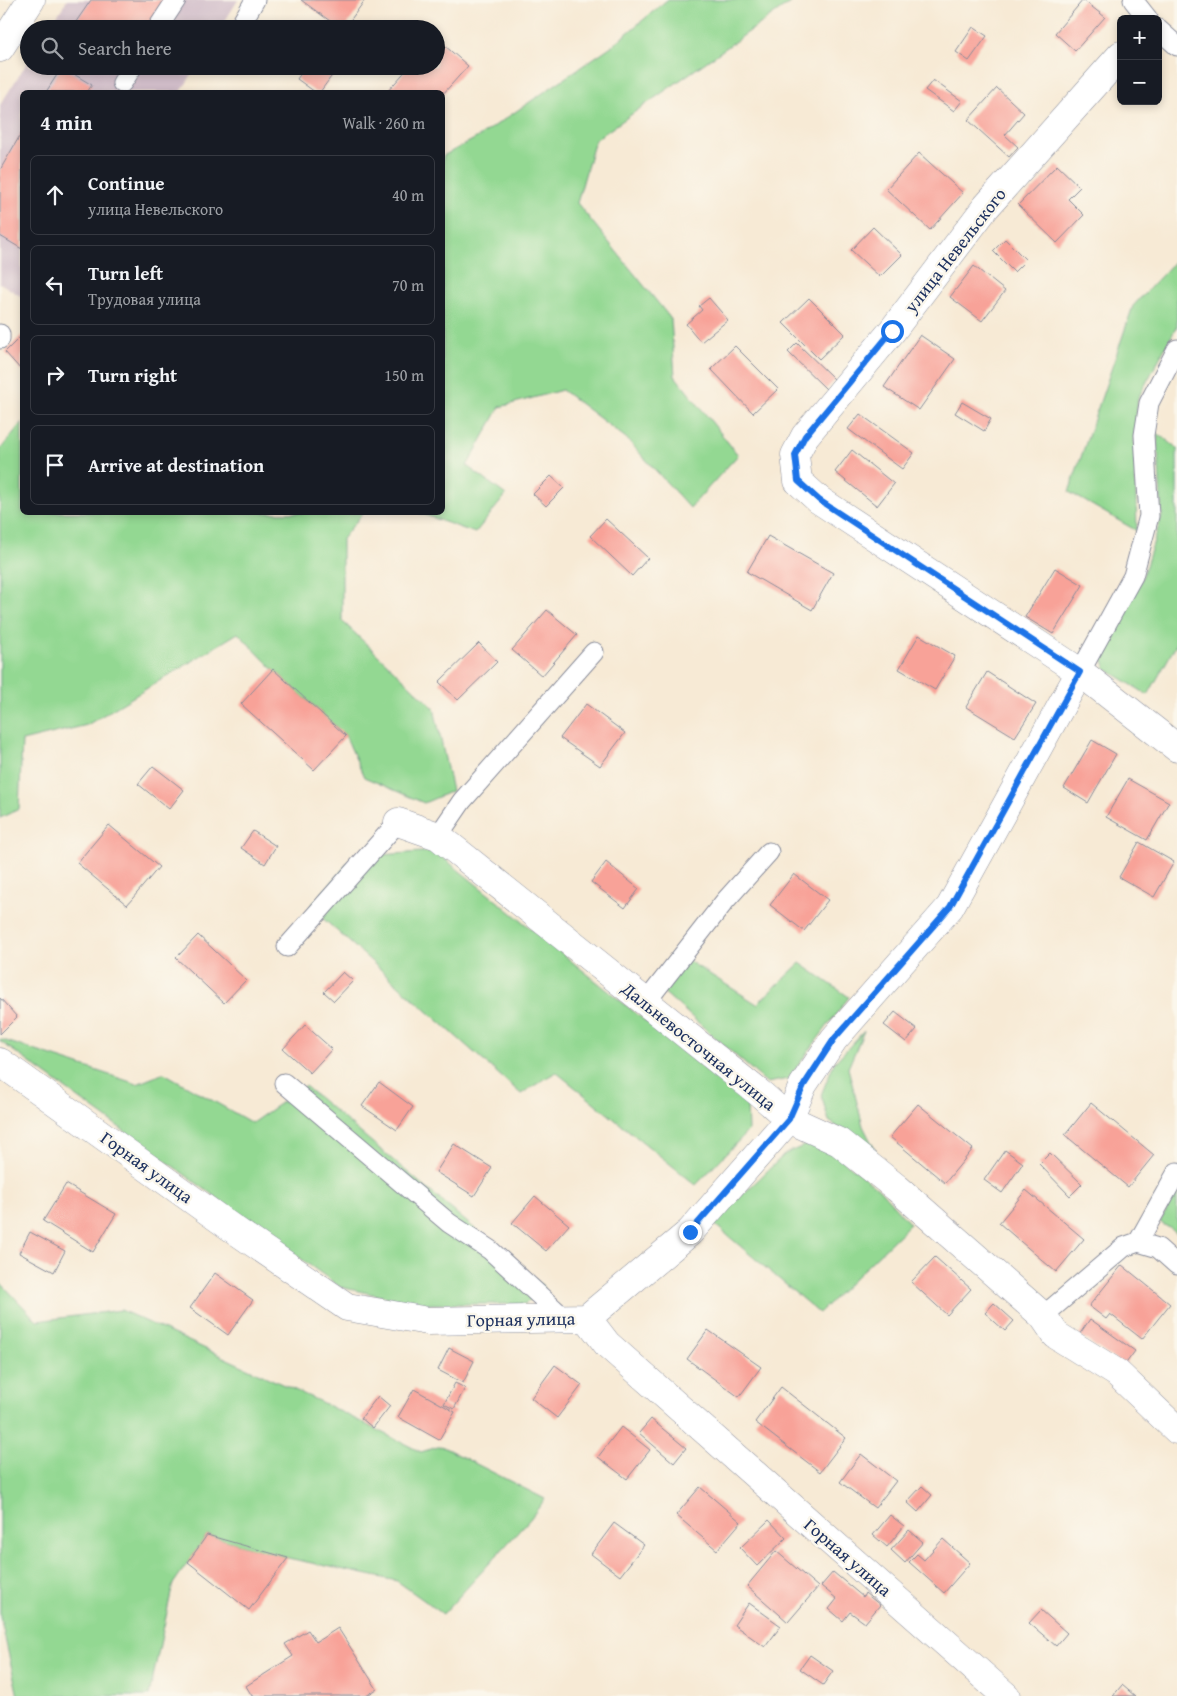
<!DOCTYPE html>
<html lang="en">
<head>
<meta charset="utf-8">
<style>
	body { margin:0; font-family:"Gentium Book Plus",serif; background:#242831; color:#f1f3f6 }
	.controls { position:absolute; right:15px; top:15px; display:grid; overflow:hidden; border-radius:8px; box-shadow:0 2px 8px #0003 }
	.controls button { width:45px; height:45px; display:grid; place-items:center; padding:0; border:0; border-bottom:1px solid #363941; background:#171b24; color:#f1f3f6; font:25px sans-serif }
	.stop { position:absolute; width:15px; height:15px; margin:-11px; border:4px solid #1a73e8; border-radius:50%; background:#fff }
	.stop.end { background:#1a73e8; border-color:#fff; box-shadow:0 1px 5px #0008 }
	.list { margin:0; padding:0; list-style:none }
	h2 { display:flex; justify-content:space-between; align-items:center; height:65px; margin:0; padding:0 20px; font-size:21px }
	h2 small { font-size:16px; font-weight:400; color:#9ea1a6 }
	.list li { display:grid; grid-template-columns:32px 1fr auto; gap:15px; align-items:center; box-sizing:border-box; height:80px; margin:0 10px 10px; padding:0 10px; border:1px solid #363941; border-radius:8px }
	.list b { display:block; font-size:19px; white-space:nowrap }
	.list p { margin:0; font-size:16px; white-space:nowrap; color:#9ea1a6 }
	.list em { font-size:16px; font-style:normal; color:#9ea1a6 }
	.icon { flex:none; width:28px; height:28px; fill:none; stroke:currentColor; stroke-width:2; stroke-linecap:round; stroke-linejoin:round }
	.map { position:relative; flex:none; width:1177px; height:1696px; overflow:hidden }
	.search { position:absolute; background:#171b24; box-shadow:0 2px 8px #0003; left:20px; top:20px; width:425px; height:55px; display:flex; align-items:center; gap:12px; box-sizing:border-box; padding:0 18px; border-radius:28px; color:#9ea1a6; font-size:19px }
	.panel { position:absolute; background:#171b24; box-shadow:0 2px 8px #0003; left:20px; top:90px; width:425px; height:425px; border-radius:8px }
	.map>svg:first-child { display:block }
	.industrial { fill:#d1bdc9 }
	.green { fill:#93d892; stroke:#578478 }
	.building { fill:#f8a298 }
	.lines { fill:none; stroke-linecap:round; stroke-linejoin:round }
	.service-casing { stroke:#898c9a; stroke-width:21 }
	.minor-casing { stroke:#898c9a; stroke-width:29 }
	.secondary-casing { stroke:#898c9a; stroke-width:29 }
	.service { stroke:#fff; stroke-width:19 }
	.minor { stroke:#fff; stroke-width:28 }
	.secondary { stroke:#fff; stroke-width:28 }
	.route { stroke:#1a73e8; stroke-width:6 }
	.labels { text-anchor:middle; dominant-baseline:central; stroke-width:5; stroke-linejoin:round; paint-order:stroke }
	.street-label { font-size:18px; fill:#1b2f5e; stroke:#fbf7ec }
</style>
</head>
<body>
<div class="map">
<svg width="1177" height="1696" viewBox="0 0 1177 1696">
	<rect width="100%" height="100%" fill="#fbf7ec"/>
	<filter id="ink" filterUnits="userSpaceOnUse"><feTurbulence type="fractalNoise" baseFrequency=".02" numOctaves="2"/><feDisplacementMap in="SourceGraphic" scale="10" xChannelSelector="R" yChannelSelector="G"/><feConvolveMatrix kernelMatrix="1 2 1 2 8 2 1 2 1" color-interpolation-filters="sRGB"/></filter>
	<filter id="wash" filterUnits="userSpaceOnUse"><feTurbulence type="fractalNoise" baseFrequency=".0096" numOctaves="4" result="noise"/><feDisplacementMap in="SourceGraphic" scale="20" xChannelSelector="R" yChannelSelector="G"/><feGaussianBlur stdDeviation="1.12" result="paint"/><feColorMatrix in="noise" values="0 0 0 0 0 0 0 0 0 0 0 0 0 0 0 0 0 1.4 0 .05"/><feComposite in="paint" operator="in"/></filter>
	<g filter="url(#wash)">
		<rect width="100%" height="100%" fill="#f7ead5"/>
		<path class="industrial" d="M67,0H238L220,29H49Z
			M29,60V66H197L181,92H22V297L0,283V105Z"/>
		<path class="green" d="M667,0H794L595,140L577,203L671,319L675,376L738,455L690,508L626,438L562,390L500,407L467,466L506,495L475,533L420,513L442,512L443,156L480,136L613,45Z
			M1177,259V326L1138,398L1134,436L1137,531L1069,492L1133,306Z
			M22,422V512L363,513L342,539V621L434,708L452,791L424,803L364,777L345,735L273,669L238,633L87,725L22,741L19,809L0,818V450Z
			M1157,433L1177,448V643L1148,695L1106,669L1100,652L1141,581L1162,516Z
			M435,851L747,1103L748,1131L696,1185L556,1072L521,1094L310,907L353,857Z
			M676,953L757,1004L800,963L849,997L788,1079L767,1083L652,982Z
			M864,1031L848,1068L863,1126L877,1154L829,1121L821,1095L834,1063Z
			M0,1039L137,1084L164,1073L252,1123L305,1086L545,1288L525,1304H418L340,1287L0,1041Z
			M808,1144L832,1152L879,1189L910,1224L819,1313L713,1223L785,1154Z
			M1177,1192V1233L1160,1222Z
			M0,1282L37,1321L121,1310L323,1403L421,1452L441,1446L545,1499L530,1519L443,1614L397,1581L288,1558L207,1535L173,1584L149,1696H18L0,1616Z"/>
		<g id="blocks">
			<path class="building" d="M91,0H166L146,29H71Z
				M301,0H365L344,29H341Z
				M1083,0L1105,17L1075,51L1055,33Z
				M973,27L987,36L969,61L956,52Z
				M436,38L468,66L442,95V92H387L410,66H436Z
				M306,66H339L320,92H315L297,79Z
				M62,67L92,85L87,92H46Z
				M933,80L962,101L954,111L925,90Z
				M997,88L1024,113L1005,135L1018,147L1009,157L968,120Z
				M22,132V249L0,236V170Z
				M919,153L963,193L930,230L886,189Z
				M1057,165L1080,187L1068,199L1084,215L1057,243L1018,205Z
				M873,227L902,255L880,277L851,250Z
				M1005,239L1026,260L1014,272L993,251Z
				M974,266L1005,291L982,321L950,297Z
				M709,298L728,320L701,342L686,324L702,310L699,306Z
				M809,298L845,334L819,359L783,323Z
				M22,335V371L5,352Z
				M920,335L955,359L919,410L884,387Z
				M797,343L835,380L826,389L788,352Z
				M735,346L778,389L753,413L711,369Z
				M962,402L991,419L984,431L955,413Z
				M860,414L914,453L902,469L848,429Z
				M852,450L894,484L877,506L835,472Z
				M551,476L564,488L546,506L533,494Z
				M606,519L648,558L632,576L590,536Z
				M768,536L833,573L812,610L747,572Z
				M1055,568L1083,585L1053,634L1025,617Z
				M547,610L577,635L542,676L512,650Z
				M919,635L955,656L935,690L899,669Z
				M479,643L497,662L458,700L439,682Z
				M273,669L346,736L314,770L241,704Z
				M987,672L1036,704L1015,737L966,707Z
				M586,704L625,733L600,766L560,738Z
				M1092,740L1116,754L1088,803L1064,788Z
				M153,766L184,790L169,809L138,784Z
				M1128,779L1169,802L1147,840L1106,817Z
				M109,825L159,867L127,905L77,863Z
				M253,831L276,846L265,864L241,848Z
				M1139,842L1174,862L1154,897L1119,877Z
				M606,862L639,889L625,908L591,882Z
				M794,874L828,900L804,931L770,905Z
				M198,935L246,980L224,1003L176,958Z
				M343,972L353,981L334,1001L324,992Z
				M0,998L17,1017L0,1034Z
				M895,1012L917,1029L906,1042L884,1025Z
				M305,1025L332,1049L310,1073L283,1049Z
				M379,1082L413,1107L397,1130L362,1106Z
				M1091,1103L1154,1155L1128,1187L1065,1135Z
				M918,1104L973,1149L945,1183L890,1137Z
				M454,1144L492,1168L474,1196L436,1172Z
				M1005,1150L1023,1163L1002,1193L984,1180Z
				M1050,1153L1082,1184L1070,1196L1039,1164Z
				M66,1184L116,1214L93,1252L43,1221Z
				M1026,1190L1084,1239L1056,1272L999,1223Z
				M535,1196L569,1225L546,1251L512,1223Z
				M30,1232L65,1251L54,1272L19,1253Z
				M935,1257L971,1289L947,1315L911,1282Z
				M1122,1265L1170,1304L1142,1339L1110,1314L1106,1319L1089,1306Z
				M215,1273L253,1300L228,1335L190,1308Z
				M994,1303L1014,1321L1005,1331L985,1313Z
				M1090,1319L1135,1351L1124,1366L1079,1335Z
				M708,1330L761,1367L739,1397L687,1359Z
				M449,1348L474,1361L463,1383L438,1370Z
				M555,1365L582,1385L557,1418L531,1398Z
				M455,1383L465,1388L454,1409L444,1404Z
				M781,1387L846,1438L820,1472L755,1422Z
				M414,1389L455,1412L439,1440L398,1417Z
				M378,1396L390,1406L373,1428L361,1418Z
				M651,1419L686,1448L674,1463L639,1433Z
				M621,1427L650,1450L627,1479L598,1457Z
				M861,1454L896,1481L875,1508L840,1482Z
				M922,1486L932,1495L918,1512L907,1502Z
				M700,1487L741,1522L717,1550L676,1515Z
				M890,1515L904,1526L887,1547L873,1535Z
				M769,1520L786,1538L757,1566L740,1548Z
				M614,1523L644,1545L620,1576L591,1554Z
				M909,1530L923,1542L905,1563L891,1550Z
				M207,1535L288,1558L249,1610L188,1562Z
				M943,1539L970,1563L944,1593L909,1562L917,1554L924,1560Z
				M776,1551L818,1587L788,1622L747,1586Z
				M833,1572L863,1597L865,1593L880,1605L865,1623L850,1612L843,1621L829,1609L837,1599L821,1586Z
				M749,1603L781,1626L765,1647L734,1625Z
				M1041,1610L1067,1633L1056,1646L1029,1623Z
				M338,1628L377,1689L366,1696H252L246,1686L293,1656L285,1644L308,1630L316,1642Z
				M810,1655L833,1671L823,1685L800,1669Z
				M1122,1685L1135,1696H1113Z"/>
		</g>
	</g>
	<g filter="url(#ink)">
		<use href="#blocks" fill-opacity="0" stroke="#898c9a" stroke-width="1"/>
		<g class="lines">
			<g class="service-casing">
				<path id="service" d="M1133,0L1148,19
					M157,29L176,0
					M238,29L255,0
					M1158,29L1177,46
					M122,83L133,66
					M0,334V339
					M1080,672L1133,576L1149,516L1144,435L1149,403L1177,349
					M438,836L462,801L594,652
					M287,947L398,822
					M646,1002L725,901L769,852
					M284,1083L449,1223L490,1250L564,1318
					M1138,1242L1177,1172
					M1043,1316L1124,1247L1138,1242L1158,1248L1177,1265"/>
			</g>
			<g class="minor-casing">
				<path id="minor" d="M1121,55L986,207L892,331L805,436L795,455L798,481L819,500L1080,672L1177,748
					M398,822L438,836L763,1096L789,1119L839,1142L897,1188L1043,1316L1056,1335L1117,1373L1177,1430
					M0,1062L229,1226L347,1307L428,1321L587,1318
					M587,1318L690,1232L789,1119L803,1085L834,1039L950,907L1080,672
					M587,1318L607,1344L1006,1696"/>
			</g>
			<g class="secondary-casing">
				<path id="secondary" d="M0,48L31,0"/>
			</g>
			<use href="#service" class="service"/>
			<use href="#minor" class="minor"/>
			<use href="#secondary" class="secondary"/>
		</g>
	</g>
	<g class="lines" filter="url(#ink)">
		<path class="route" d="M690,1232L789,1119L804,1085L834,1039L950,907L1080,672L819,500L798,481L795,455L805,436L892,331"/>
	</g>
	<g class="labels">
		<g class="street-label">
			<text transform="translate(955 250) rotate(-52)">улица Невельского</text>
			<text transform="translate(699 1046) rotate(39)">Дальневосточная улица</text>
			<text transform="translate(147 1167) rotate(36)">Горная улица</text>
			<text transform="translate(521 1319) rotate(-1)">Горная улица</text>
			<text transform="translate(848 1557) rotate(41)">Горная улица</text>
		</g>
	</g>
</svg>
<div class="controls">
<button>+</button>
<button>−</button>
</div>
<div class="stop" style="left:892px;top:331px"></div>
<div class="stop end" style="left:690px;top:1232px"></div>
<div class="search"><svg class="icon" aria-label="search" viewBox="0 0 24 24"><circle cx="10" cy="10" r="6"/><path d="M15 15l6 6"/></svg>Search here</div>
<section class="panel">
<h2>4 min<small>Walk · 260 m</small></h2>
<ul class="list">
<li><svg class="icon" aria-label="ahead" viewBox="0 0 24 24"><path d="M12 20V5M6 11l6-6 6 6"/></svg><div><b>Continue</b><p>улица Невельского</p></div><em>40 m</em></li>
<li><svg class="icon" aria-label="left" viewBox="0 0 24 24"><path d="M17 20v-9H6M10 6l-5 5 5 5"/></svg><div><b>Turn left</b><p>Трудовая улица</p></div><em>70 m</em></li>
<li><svg class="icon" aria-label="right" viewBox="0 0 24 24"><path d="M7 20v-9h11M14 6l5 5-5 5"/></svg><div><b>Turn right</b></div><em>150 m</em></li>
<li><svg class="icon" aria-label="arrive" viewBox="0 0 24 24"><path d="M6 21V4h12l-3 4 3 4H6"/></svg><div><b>Arrive at destination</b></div></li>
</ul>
</section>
</div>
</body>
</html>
